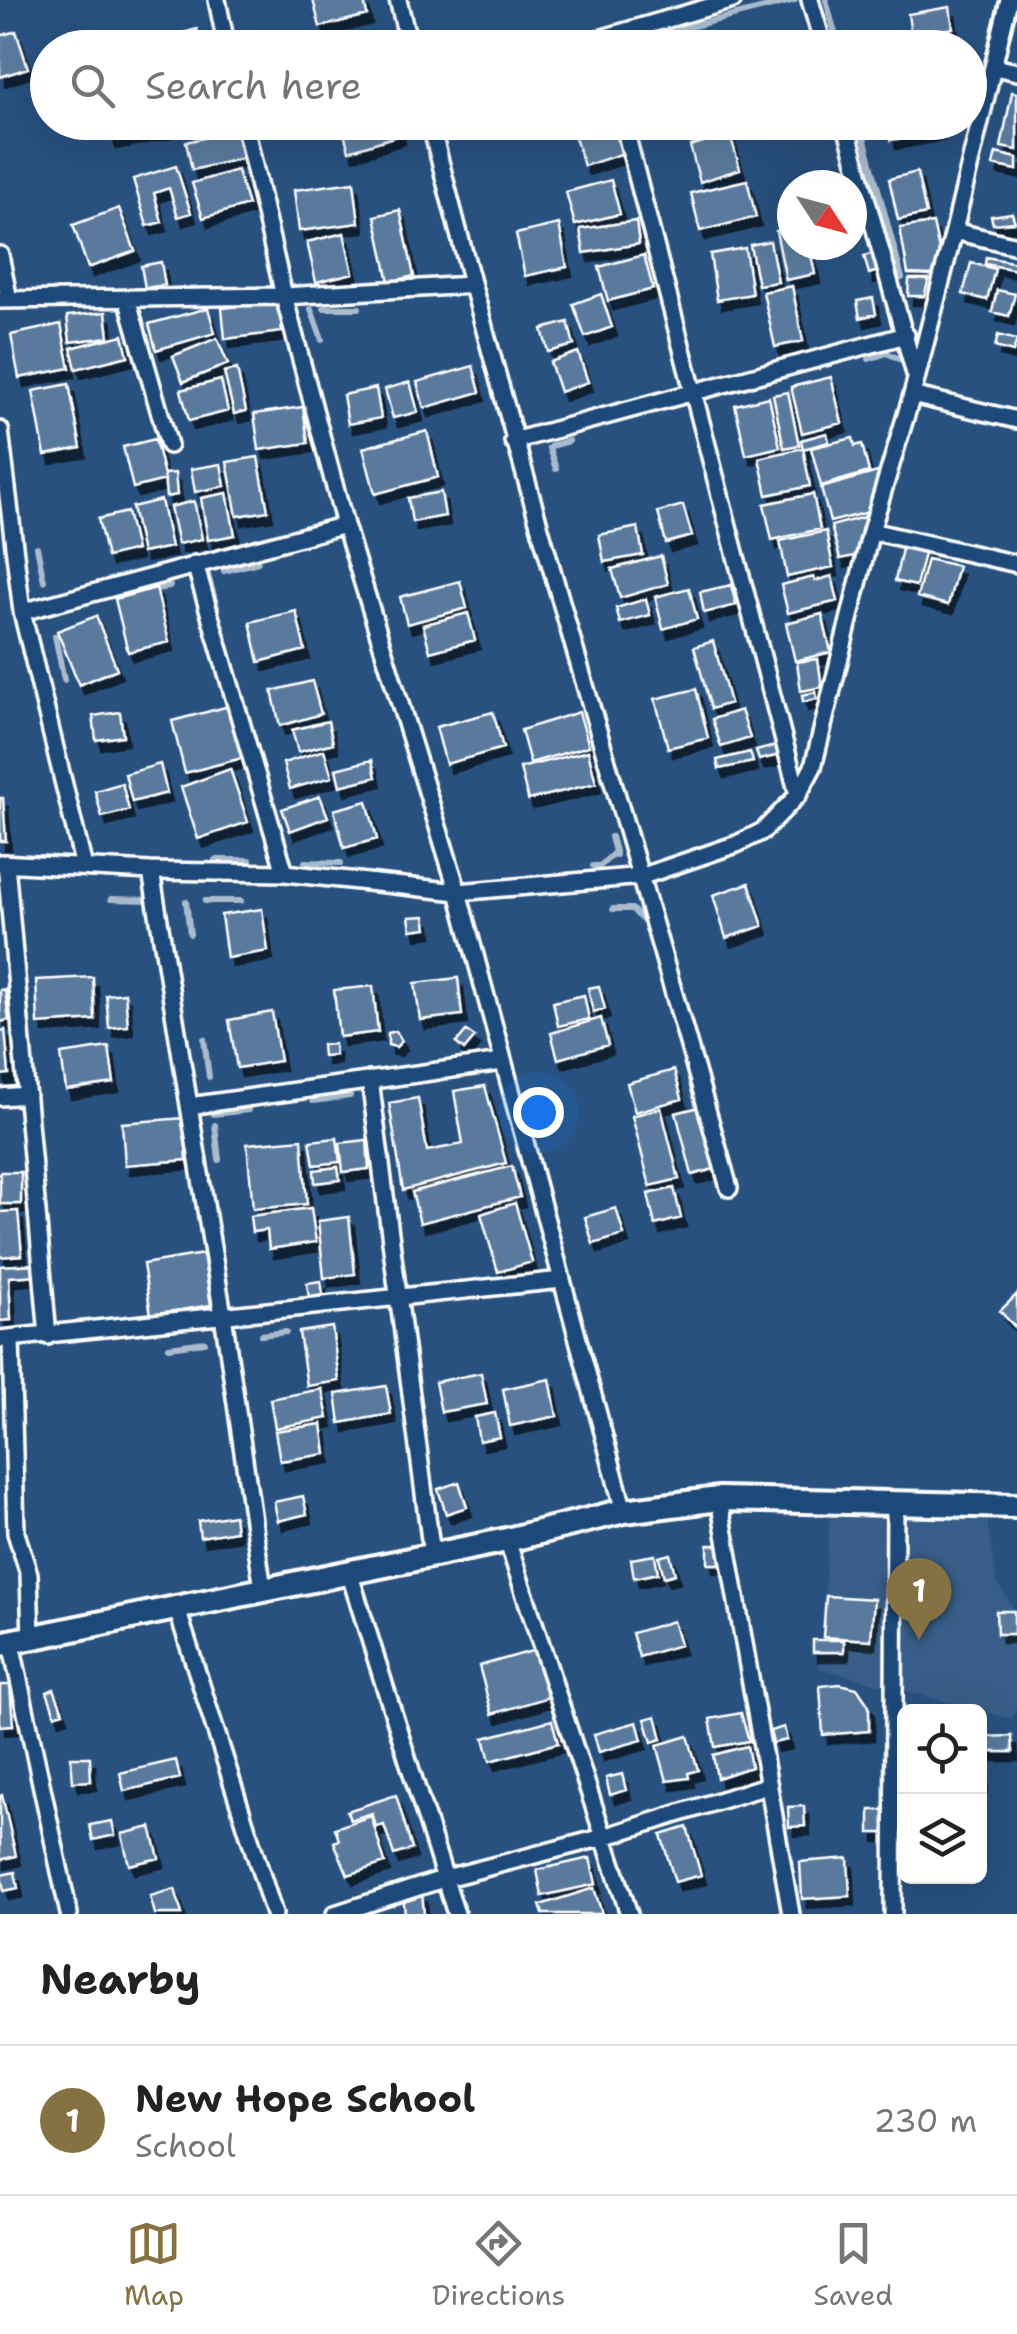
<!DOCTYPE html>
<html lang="en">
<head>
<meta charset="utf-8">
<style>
	body { margin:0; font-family:"Shantell Sans",sans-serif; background:#f2f2f2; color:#222 }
	.controls { position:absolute; right:30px; bottom:30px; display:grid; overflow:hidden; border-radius:15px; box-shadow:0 10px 40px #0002 }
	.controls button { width:90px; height:90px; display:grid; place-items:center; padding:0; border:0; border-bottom:2px solid #e0e0e0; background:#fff; color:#222; font:50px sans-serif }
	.compass { position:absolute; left:777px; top:170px; width:90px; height:90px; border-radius:50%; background:#fff; box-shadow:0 10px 40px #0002; rotate:126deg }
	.you { position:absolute; left:538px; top:1112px; width:35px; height:35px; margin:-25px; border:8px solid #fff; border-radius:50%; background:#1a73e8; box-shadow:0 0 0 15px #1a73e833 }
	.badge { display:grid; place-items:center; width:65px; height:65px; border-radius:50%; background:#857141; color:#fff; font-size:32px; font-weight:700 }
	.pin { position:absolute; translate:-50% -82px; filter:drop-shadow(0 2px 5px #0008) }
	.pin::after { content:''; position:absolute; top:52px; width:35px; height:30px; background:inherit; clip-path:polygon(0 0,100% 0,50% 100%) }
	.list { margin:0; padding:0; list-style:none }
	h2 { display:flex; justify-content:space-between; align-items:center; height:130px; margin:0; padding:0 40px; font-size:42px }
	h2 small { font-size:32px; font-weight:400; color:#767676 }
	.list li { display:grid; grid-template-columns:65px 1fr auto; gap:30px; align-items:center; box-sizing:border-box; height:150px; padding:0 40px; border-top:2px solid #e0e0e0 }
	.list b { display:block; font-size:38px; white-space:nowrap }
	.list p { margin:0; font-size:32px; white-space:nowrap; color:#767676 }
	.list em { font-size:32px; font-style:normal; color:#767676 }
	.icon { flex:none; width:55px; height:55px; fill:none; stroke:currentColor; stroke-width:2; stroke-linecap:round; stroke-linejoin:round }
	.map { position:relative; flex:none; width:1017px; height:1914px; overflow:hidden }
	.search { position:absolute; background:#fff; box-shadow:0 10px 40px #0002; left:30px; right:30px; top:30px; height:110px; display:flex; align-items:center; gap:25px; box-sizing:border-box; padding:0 35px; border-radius:55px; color:#767676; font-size:38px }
	.sheet { height:280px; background:#fff }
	nav { display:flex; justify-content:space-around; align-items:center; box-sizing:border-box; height:140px; border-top:2px solid #e0e0e0; background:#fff; font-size:28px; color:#767676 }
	nav a { display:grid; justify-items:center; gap:5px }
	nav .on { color:#857141 }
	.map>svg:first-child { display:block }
	.built { fill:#375d88 }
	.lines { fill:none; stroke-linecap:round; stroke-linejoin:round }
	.stream { stroke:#aabbcd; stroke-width:6 }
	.building { fill:#5a7a9d; stroke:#fff; stroke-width:2.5; filter:url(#shadow) }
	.minor-casing { stroke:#fff; stroke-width:22 }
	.secondary-casing { stroke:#fff; stroke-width:30 }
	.minor { stroke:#1f4a7a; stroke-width:15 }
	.secondary { stroke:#1f4a7a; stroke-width:22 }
</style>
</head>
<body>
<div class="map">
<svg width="1017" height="1914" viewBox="0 0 1017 1914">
	<defs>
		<filter id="shadow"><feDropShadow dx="5" dy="9" stdDeviation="0" flood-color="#0009"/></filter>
	</defs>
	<rect width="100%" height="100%" fill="#28517f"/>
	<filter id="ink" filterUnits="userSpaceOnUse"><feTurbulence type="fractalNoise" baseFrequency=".01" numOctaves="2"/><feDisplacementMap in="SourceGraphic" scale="20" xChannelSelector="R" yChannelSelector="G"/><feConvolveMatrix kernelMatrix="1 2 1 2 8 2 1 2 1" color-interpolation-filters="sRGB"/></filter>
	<g filter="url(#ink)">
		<path class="built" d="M830,1508L986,1511L997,1583L1017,1613V1709L1011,1719L819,1668Z"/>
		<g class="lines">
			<path class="stream" d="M826,0L839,48
				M643,39L795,0
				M860,122L902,278
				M946,237L1001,0
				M324,308H359
				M311,309L322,340
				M869,359L887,353L908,363
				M551,446L569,441
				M549,448L556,469
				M37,547L44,581
				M224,571L258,562
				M208,575L217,607
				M152,591L170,586
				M55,636L64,680
				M611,837L616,855
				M215,860H250
				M305,862L341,863
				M593,866H600L614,853
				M111,899L152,900
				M186,901L190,934
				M205,901H241
				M613,909H632L647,925L650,938
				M204,1039L209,1077
				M313,1101L350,1096
				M213,1114L248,1110
				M215,1125L219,1160
				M261,1335L286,1332
				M169,1347L205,1342"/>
		</g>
		<path class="building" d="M313,0H364L367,15L320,27Z
			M950,7L953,28L911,35L908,14Z
			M197,29L202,48H163L161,39Z
			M16,31L28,68L0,77V36Z
			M956,38L958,48H931L930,43Z
			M1012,92L1017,93V150L1001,147Z
			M107,122H163L165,129L111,140Z
			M341,122H397L400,135L349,151Z
			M609,122H614L624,153L584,166L574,134Z
			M684,122H730L731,129L688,139Z
			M888,122H937L939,131L891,140Z
			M238,130L244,158L192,170L186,142Z
			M730,134L740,169L700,182L690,146Z
			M996,153L1017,158V170L993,165Z
			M176,166L191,213L178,217L169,188L154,193L162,222L147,226L133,179Z
			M237,170L248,205L203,218L192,183Z
			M833,170L836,185H798L797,178Z
			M917,172L926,214L898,220L889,179Z
			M611,180L620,214L575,225L566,192Z
			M747,180L756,217L700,231L691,193Z
			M354,182L359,223L299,231L294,190Z
			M119,208L135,251L88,268L73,225Z
			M400,210L414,276L389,282L375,216Z
			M1012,213L1015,222L993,224L991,216Z
			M636,221L639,244L584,253L580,229Z
			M933,223L940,255L932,275L908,274L900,228Z
			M559,224L567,267L525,276L516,234Z
			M792,228V245H809L815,274L786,280L776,231Z
			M344,233L353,273L316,282L307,242Z
			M770,241L778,282L758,285L750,245Z
			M745,248L752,294L717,300L710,254Z
			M880,251L885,269L869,274L864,256Z
			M644,255L653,289L608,301L599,267Z
			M986,257L1017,263V270L985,264Z
			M161,262L165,285L145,288L141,266Z
			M971,263L995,269L987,300L963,294Z
			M909,279H929L924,296H908Z
			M792,286L803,341L775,347L763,292Z
			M997,290L1015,294L1009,316L992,312Z
			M601,294L612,327L585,337L573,304Z
			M873,298L876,314L860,318L857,301Z
			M279,302L282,332L225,339L222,308Z
			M208,308L215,333L156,350L149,324Z
			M106,312L109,337L70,342L67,316Z
			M568,322L574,345L548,352L542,329Z
			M61,324L70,368L19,378L11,335Z
			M123,335L128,356L76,369L71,348Z
			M998,335L1017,340L1013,352L995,347Z
			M217,338L228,364L183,382L173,356Z
			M578,352L588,382L560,392L550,362Z
			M473,366L480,392L424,408L417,382Z
			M237,369L246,411L234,414L224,372Z
			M831,377L842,423L802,433L791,387Z
			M221,380L228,411L189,421L181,390Z
			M410,382L418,412L393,418L385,389Z
			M69,384L81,448L45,455L33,391Z
			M376,388L381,418L348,424L343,395Z
			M788,392L799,445L784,448L773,395Z
			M769,397L780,447L746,455L735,405Z
			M303,407L308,443L259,450L254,414Z
			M427,431L438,477L375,494L363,448Z
			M827,433L829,442L803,449L801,440Z
			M853,438L855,446L862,444L869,472L821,486L811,448Z
			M155,439L165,480L133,488L123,447Z
			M803,448L810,486L767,495L759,458Z
			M258,457L268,511L237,516L227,462Z
			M221,464L225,486L195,492L191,469Z
			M881,471L873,511L830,522L821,488Z
			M175,473L177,495L166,497L164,474Z
			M441,492L445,516L412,522L408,498Z
			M227,493L235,535L208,540L201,498Z
			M813,494L820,529L772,540L764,504Z
			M161,500L171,547L142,553L132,507Z
			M194,501L202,539L178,544L170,507Z
			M683,505L692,536L666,543L658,512Z
			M127,512L136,550L107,557L98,519Z
			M871,515L864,554L840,559L831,526Z
			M638,527L643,555L604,562L599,535Z
			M826,531L833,567L787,577L780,541Z
			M903,544L925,549L916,586L895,581Z
			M661,556L668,584L620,598L612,569Z
			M927,559L958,566L948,605L917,597Z
			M832,576L838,601L788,613L781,585L814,577L815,581Z
			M460,581L467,608L407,624L400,597Z
			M731,585L736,605L704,613L700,592Z
			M156,588L169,642L128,652L115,599Z
			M689,588L697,619L663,629L655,597Z
			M646,599L650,615L620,623L616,608Z
			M296,611L305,650L259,662L250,622Z
			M468,613L475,640L430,652L423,625Z
			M822,614L831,652L795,661L786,623Z
			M96,616L117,669L79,685L57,631Z
			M713,641L730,703L711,709L694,647Z
			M818,659L822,687L801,691L797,662Z
			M312,681L321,714L280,726L272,691Z
			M696,689L708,738L668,748L655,699Z
			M816,692L817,699L803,702L802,695Z
			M233,705L246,757L185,773L172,721Z
			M741,710L750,738L721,747L712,719Z
			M120,712L123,736L96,740L93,716Z
			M493,712L503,748L446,764L436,727Z
			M579,712L589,746L530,763L521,730Z
			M328,721L333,743L298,752L292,730Z
			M782,744L784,754L759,760L756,751Z
			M324,750L332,777L290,789L283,763Z
			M588,751L596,783L528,800L520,768Z
			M750,752L753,762L719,769L717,760Z
			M372,760L376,777L340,786L336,769Z
			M160,764L167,793L132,802L125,774Z
			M230,769L248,822L198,839L181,787Z
			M122,783L129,810L102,817L95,791Z
			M320,796L328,817L290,831L282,809Z
			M0,798H3L6,841H0Z
			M367,801L377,839L344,848L334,810Z
			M749,883L763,926L726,938L713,895Z
			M262,909L268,951L227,958L221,915Z
			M425,916L427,928L411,930L409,917Z
			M93,977L95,1020L38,1024L36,980Z
			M458,978L462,1015L420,1020L415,983Z
			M373,986L378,1032L339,1037L334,990Z
			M599,986L605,1009L593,1012L588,988Z
			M5,989L9,1020L0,1022V990Z
			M125,993L128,1026L109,1028L106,995Z
			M584,995L589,1019L558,1026L553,1002Z
			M272,1012L280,1061L237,1068L229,1020Z
			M601,1018L608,1045L558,1059L551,1033Z
			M5,1030L9,1074L0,1075V1031Z
			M396,1031L402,1041L396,1047L388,1045V1033Z
			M466,1031L475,1037L464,1050L456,1043Z
			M334,1044L335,1055L323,1056L322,1045Z
			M109,1047L114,1083L66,1090L61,1054Z
			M674,1070L682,1099L635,1112L627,1083Z
			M485,1086L506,1163L403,1190L389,1103L418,1098L427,1151L463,1144L454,1091Z
			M699,1107L714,1169L692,1175L676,1113Z
			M661,1108L679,1179L650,1186L632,1116Z
			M184,1118L187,1160L125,1165L122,1123Z
			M337,1138L340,1162L314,1165L310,1141Z
			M302,1139L307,1204L253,1209L247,1144Z
			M367,1140L369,1169L343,1172L340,1143Z
			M512,1166L520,1197L420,1223L412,1192Z
			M338,1167L340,1180L315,1183L314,1170Z
			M0,1172H21V1204H0Z
			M674,1188L681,1218L655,1225L648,1194Z
			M515,1203L532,1262L498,1272L481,1214Z
			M311,1208L316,1242L269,1249L267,1230L252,1232L250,1216Z
			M616,1208L624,1235L593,1244L585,1217Z
			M18,1211L22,1255L0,1257V1212Z
			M349,1217L355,1274L324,1278L318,1221Z
			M203,1254L211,1305L151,1315L143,1264Z
			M37,1264L38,1275L9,1277L11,1320L0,1321V1266Z
			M321,1281L323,1295L309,1298L307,1283Z
			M1017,1294V1329L1000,1311Z
			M332,1327L339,1381L307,1386L299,1332Z
			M481,1373L487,1404L441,1412L435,1382Z
			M550,1379L557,1416L510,1426L503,1389Z
			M386,1386L391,1414L340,1423L336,1394Z
			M322,1389L328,1418L275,1428L270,1399Z
			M495,1413L500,1437L479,1441L475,1417Z
			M322,1424L326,1454L280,1461L275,1431Z
			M459,1482L467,1507L446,1514L438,1489Z
			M303,1496L307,1514L278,1521L274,1502Z
			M234,1515L236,1531L200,1537L198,1521Z
			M708,1545H720V1564H708Z
			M670,1554L675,1574L664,1577L659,1557Z
			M655,1555L658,1573L634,1578L631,1559Z
			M826,1596L874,1599L871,1640L823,1637Z
			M996,1611H1014V1634H997Z
			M673,1621L680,1645L639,1657L632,1633Z
			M813,1640H844V1652H813Z
			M539,1649L552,1696L492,1714L479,1666Z
			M840,1684L857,1688L869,1706V1731L823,1735L820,1686Z
			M0,1685H10L13,1725L0,1726Z
			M54,1689L63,1712L55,1715L47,1692Z
			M741,1713L749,1741L715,1747L710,1719Z
			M656,1716L662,1739L652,1742L645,1719Z
			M552,1720L558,1743L490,1761L484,1738Z
			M637,1722L642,1740L599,1752L594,1734Z
			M784,1727L787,1740L773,1743L770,1731Z
			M688,1736L698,1770L688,1773L689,1778L667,1781L657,1745Z
			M1012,1736L1013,1752H980V1737Z
			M747,1746L751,1767L717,1778L713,1755Z
			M980,1755L984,1756L982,1783H980Z
			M71,1757H90L91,1781L73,1782Z
			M176,1760L180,1778L124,1791L120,1773Z
			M622,1774L626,1790L610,1795L606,1778Z
			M2,1795L16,1856L0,1860V1796Z
			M396,1795L412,1849L394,1855L384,1825L376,1827L372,1813L350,1820L347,1811Z
			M804,1806L805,1826L789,1827L788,1807Z
			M870,1810H887V1833H870Z
			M371,1816L385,1863L348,1875L334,1842L339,1840L335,1828Z
			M112,1821L115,1835L93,1840L90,1825Z
			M151,1827L159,1858L129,1865L122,1834Z
			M687,1827L701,1875L675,1882L661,1835Z
			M590,1858L596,1884L542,1896L537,1870Z
			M848,1858L850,1896L802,1899L800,1862Z
			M15,1872L18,1888L4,1891L1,1875Z
			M594,1888L602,1914H543L540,1905Z
			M175,1889L182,1914H155L150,1896Z
			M422,1893L424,1914H405L403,1895Z"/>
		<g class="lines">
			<g class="minor-casing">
				<path id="minor" d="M217,0L227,48
					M398,0L410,48
					M810,0L824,48
					M568,48L733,0
					M995,67L1017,72
					M244,122L284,296L345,525L458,892L624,1511
					M430,122C521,480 630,832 729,1188
					M623,122L798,795
					M845,122L915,374
					M954,231L1017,246
					M0,255L9,300
					M127,298L169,445
					M0,300L284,296L471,285
					M912,395L1017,420
					M0,430L22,612L84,867
					M513,441L906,335
					M871,531L1017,564
					M195,564L285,873
					M22,612L345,525
					M0,863L151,871L285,873L458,892L643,876L737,844L763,831L798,795L813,767L871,531L912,395L954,231L1009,0
					M6,863L48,1336
					M151,871L223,1315L263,1589
					M370,1080L432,1555
					M0,1097L27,1095
					M189,1106L502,1062
					M11,1338L16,1533L29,1574L31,1638
					M0,1339L562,1280
					M719,1499L791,1914
					M507,1540L629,1914
					M349,1572L456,1914
					M177,1609L274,1914
					M11,1643L69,1914
					M335,1914L446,1878L604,1837L769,1785
					M893,1914L895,1502"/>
			</g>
			<g class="secondary-casing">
				<path id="secondary" d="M0,1644L507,1540L624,1511L719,1499L1017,1506"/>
			</g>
			<use href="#minor" class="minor"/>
			<use href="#secondary" class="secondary"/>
		</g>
	</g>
</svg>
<div class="controls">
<button><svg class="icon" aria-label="locate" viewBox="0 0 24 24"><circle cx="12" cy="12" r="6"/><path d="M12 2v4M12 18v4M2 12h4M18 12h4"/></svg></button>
<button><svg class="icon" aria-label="layers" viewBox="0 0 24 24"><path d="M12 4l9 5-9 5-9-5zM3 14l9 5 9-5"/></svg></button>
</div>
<svg class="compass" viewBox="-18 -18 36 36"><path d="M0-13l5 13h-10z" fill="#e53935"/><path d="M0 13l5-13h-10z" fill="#767676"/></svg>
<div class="you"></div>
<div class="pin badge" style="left:919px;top:1640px">1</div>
<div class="search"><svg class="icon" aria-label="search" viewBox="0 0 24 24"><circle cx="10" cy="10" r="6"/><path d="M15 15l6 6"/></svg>Search here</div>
</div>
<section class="sheet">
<h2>Nearby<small></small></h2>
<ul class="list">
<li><span class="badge">1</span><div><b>New Hope School</b><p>School</p></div><em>230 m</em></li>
</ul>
</section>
<nav>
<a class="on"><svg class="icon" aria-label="map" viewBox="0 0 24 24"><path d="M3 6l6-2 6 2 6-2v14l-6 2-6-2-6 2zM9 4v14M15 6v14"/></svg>Map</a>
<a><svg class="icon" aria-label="directions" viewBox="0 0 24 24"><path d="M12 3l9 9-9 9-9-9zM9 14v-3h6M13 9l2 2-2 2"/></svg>Directions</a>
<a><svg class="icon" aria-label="saved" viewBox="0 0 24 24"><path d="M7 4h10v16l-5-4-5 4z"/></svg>Saved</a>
</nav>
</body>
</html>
